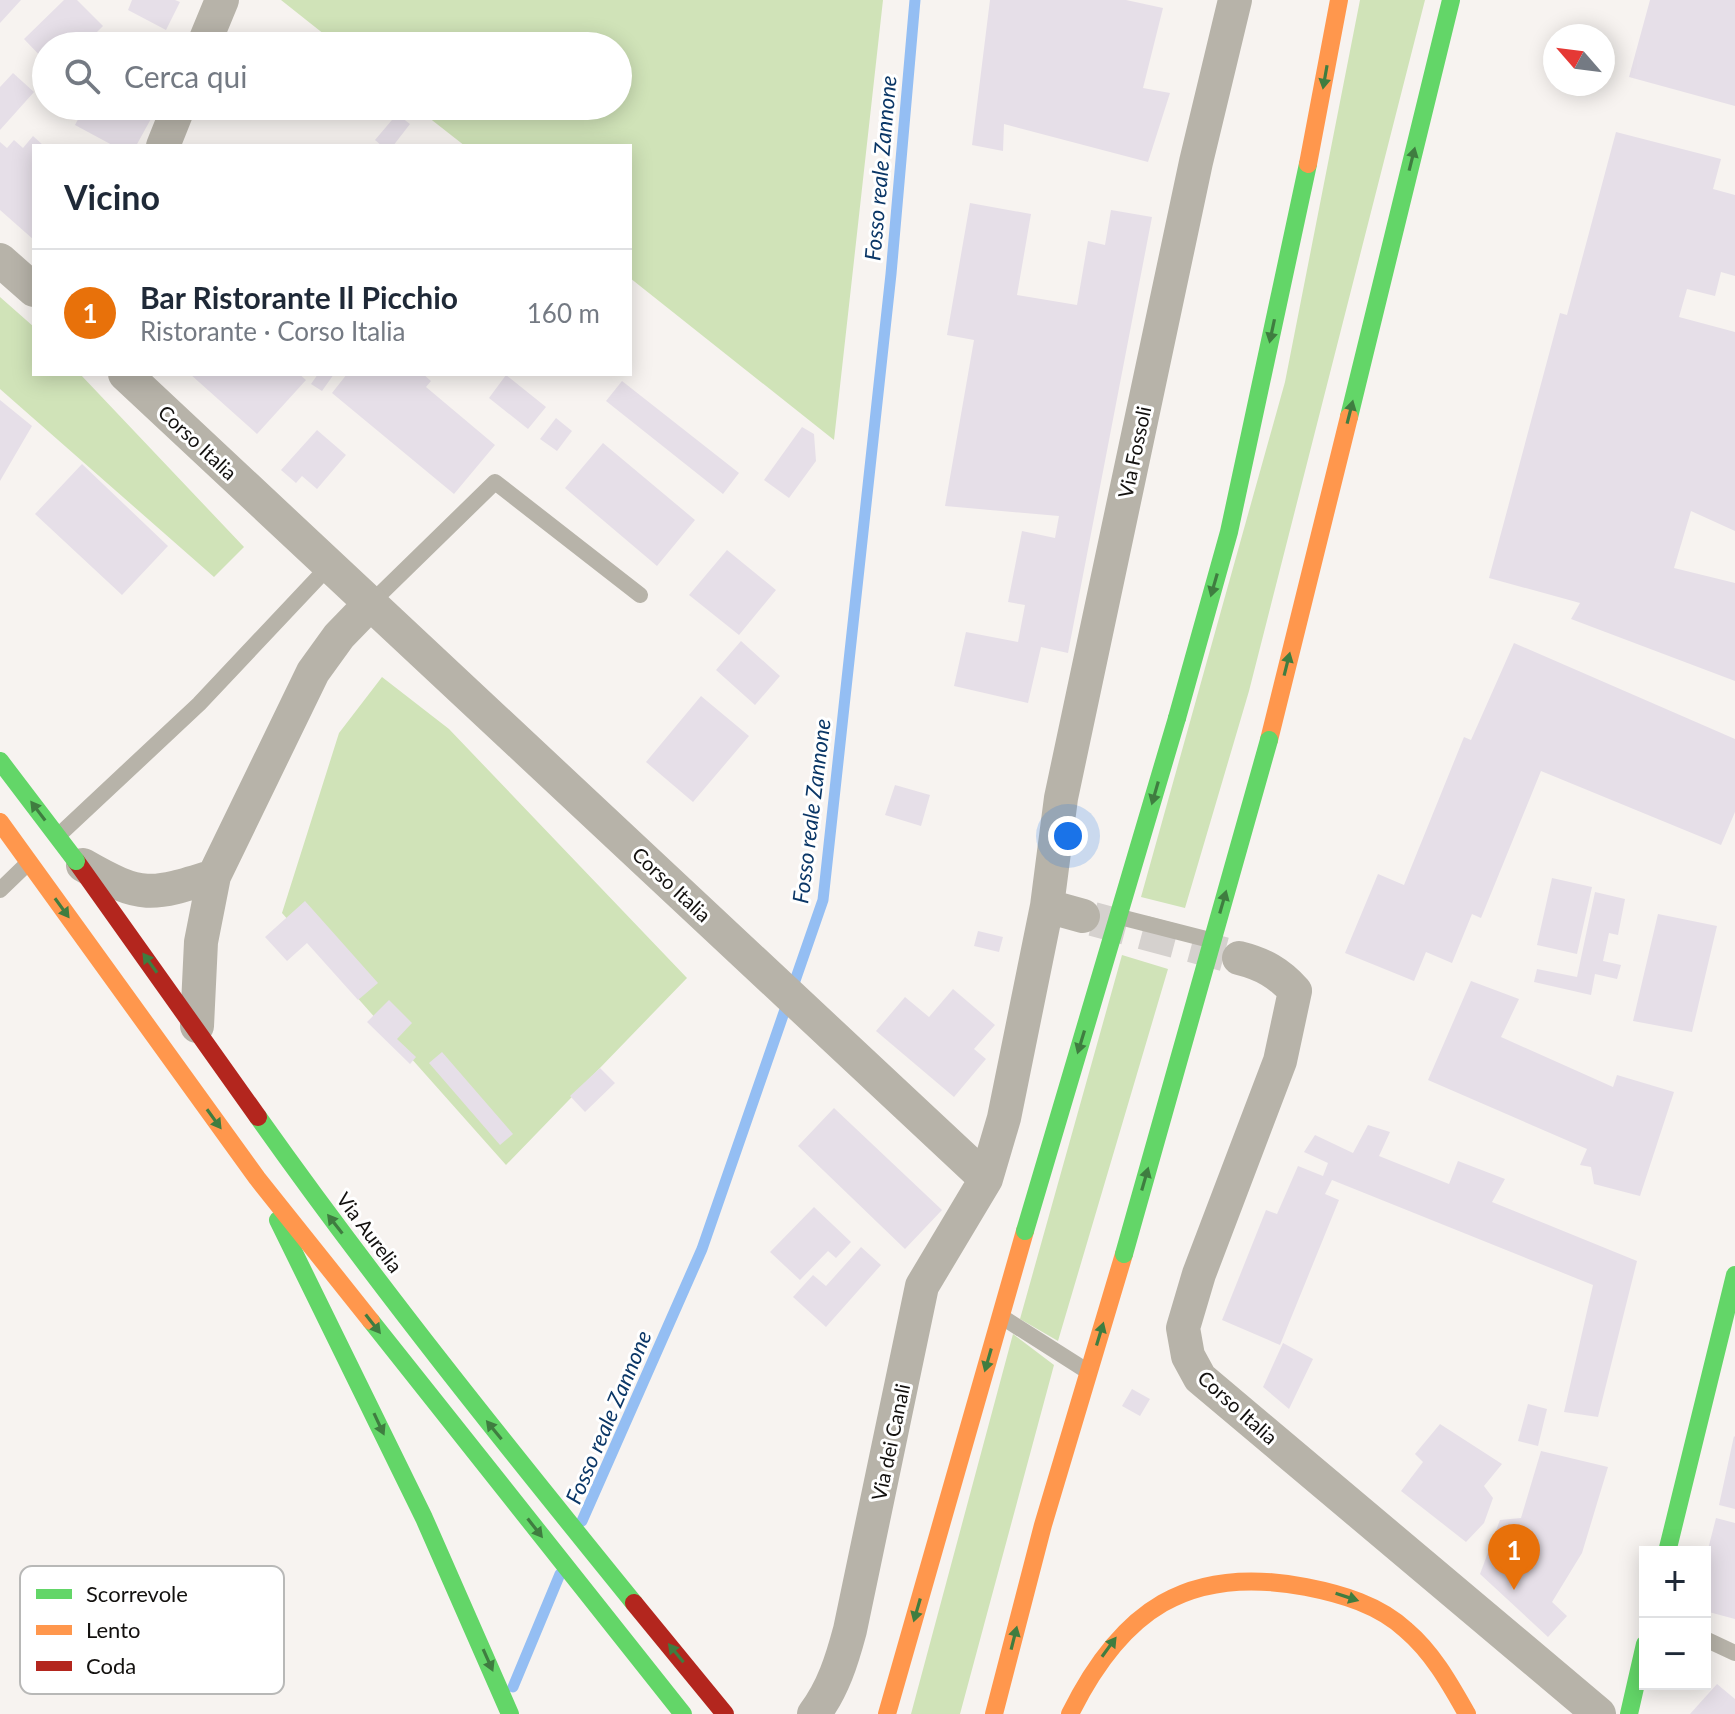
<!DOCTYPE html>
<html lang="it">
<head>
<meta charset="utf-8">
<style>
	body { margin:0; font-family:Lato,sans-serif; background:#f6f6f7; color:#1f2937 }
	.controls { position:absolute; right:24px; bottom:24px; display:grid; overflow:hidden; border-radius:0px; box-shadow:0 4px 20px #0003 }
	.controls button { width:72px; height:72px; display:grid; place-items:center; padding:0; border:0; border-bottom:2px solid #e0e1e3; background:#fff; color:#1f2937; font:40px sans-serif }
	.compass { position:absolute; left:1543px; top:24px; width:72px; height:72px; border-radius:50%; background:#fff; box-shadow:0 4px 20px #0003; rotate:298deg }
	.you { position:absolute; left:1068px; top:836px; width:28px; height:28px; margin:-20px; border:6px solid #fff; border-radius:50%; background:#1a73e8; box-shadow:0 0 0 12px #1a73e833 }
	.badge { display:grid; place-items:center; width:52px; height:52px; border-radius:50%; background:#0b8043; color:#fff; font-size:26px; font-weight:700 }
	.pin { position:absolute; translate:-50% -66px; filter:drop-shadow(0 2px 4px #0008) }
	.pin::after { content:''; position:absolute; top:42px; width:28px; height:24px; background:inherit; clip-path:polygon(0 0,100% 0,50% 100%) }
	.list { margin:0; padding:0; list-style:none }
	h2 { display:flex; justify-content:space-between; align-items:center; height:104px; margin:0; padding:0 32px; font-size:34px }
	h2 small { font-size:26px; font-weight:400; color:#747a83 }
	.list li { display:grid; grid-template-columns:52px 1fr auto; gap:24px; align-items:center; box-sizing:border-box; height:128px; padding:0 32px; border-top:2px solid #e0e1e3 }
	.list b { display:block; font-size:30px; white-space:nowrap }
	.list p { margin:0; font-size:26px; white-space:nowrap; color:#747a83 }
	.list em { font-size:26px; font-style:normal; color:#747a83 }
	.icon { flex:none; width:44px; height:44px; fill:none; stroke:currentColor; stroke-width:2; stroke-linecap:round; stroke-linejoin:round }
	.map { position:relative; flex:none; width:1735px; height:1714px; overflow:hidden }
	.search { position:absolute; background:#fff; box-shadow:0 4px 20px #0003; left:32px; top:32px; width:600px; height:88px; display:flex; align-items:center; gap:20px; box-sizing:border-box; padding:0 28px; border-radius:44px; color:#747a83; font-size:30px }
	.panel { position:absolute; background:#fff; box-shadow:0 4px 20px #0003; left:32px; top:144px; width:600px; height:232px; border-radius:0px }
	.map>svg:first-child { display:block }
	.green { fill:#d0e3b8 }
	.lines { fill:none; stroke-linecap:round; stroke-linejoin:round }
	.stream { stroke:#94bef3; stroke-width:11 }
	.building { fill:#e6dfe8 }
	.street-tunnel { stroke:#d5d1ce; stroke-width:34; stroke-dasharray:34 17; stroke-linecap:butt }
	.lane { stroke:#b7b3a9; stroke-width:16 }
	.street { stroke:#b7b3a9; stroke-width:34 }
	.fast { stroke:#63d668; stroke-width:18 }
	.slow { stroke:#ff974d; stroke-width:18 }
	.jam { stroke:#b3261e; stroke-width:18 }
	.fast-bridge { stroke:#63d668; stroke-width:18 }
	.slow-bridge { stroke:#ff974d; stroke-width:18 }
	.oneway { fill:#3f7d40 }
	.labels { text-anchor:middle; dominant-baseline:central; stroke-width:6; stroke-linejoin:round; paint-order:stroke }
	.street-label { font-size:20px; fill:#13110f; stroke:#fff }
	.water-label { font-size:22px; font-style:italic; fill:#0b3767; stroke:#fff }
	.key { fill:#fff; stroke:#b8b8b7; stroke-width:2 }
	.key-label { font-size:22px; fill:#13110f }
</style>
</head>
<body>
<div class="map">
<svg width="1735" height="1714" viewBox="0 0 1735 1714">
	<rect width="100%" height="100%" fill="#f7f3f0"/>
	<path class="green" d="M281,0H883L834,440L630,278V146H465L414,106H618V46H339Z
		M1360,0H1425L1249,691L1185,908L1141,897L1285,382Z
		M0,297L34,327V374H80L244,547L214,577L0,389Z
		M382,677L449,729L687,978L506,1165L282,913L339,733Z
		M1122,955L1168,969L1058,1341L1020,1319Z
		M1013,1334L1054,1365L960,1714H911Z"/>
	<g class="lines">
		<path class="stream" d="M582,1521L702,1249L823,900L891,274L915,0
			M513,1687L560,1574"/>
	</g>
	<path class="building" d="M0,0H21L0,23Z
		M64,0H77L103,26L83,46H46V62L24,39Z
		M132,0H175L180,2L166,30L128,10Z
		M990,0H1126L1163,8L1143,88L1170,93L1148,162L1004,124L1003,151L972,145Z
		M1650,0H1735V106L1629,77Z
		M13,73L34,92L0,130V87Z
		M85,106H158L136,146H114L75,125Z
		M397,114L410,124L393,146H382L375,140Z
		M1616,132L1721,159L1713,189L1735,195V276L1721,272L1715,296L1687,289L1679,317L1735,332V531L1691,511L1674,568L1735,583V681L1571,619L1580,603L1489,578L1560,313L1567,315Z
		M33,136L44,146H34V240L0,210V142L7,148L14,140L23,148Z
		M970,203L1031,214L1017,295L1077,305L1088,241L1105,245L1111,210L1152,217L1068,653L1041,647L1028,703L954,686L966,632L1018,642L1025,605L1008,602L1022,531L1055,538L1059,516L945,506L974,340L947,335Z
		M190,374H299L306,380L257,434Z
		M318,374H334L322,391L311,384Z
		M347,374H423L431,381L426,387L495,445L454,494L332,393Z
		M506,375L546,407L528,429L489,398Z
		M622,381L739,473L723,494L606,401Z
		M0,400L32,426L0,481Z
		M556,418L572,431L557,451L540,439Z
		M802,427L814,434L816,461L789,498L764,480Z
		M317,430L346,455L317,489L302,476L296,483L281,470Z
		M603,443L695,520L657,566L565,488Z
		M82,464L168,546L122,595L35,514Z
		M727,550L776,590L739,635L689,595Z
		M741,641L780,676L755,705L716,670Z
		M1514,643L1735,739V812L1721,845L1541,771L1481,918L1472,914L1452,963L1426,952L1414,981L1345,953L1378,874L1404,885L1464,737L1471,740Z
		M701,696L749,736L693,802L646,762Z
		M895,785L930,795L921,826L885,815Z
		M1552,878L1592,887L1577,954L1537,945Z
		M1595,892L1625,899L1618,935L1609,933L1603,961L1621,965L1617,979L1595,974L1591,995L1534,982L1537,969L1577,977Z
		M305,901L378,983L358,1000L307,943L287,961L265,937Z
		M1658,914L1717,926L1692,1032L1633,1021Z
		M978,931L1003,937L999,952L974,946Z
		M1471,981L1519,999L1501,1037L1613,1087L1617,1075L1674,1092L1640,1196L1594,1184L1591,1167L1580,1165L1587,1149L1428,1080Z
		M953,989L995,1025L974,1049L986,1059L954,1097L876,1031L905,997L929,1017Z
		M389,1000L412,1023L397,1039L416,1057L410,1064L367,1022Z
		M442,1052L513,1134L500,1145L429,1063Z
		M600,1068L615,1083L585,1112L570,1096Z
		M834,1108L942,1210L905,1249L798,1146Z
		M1368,1125L1390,1132L1379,1156L1449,1184L1458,1161L1505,1179L1492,1202L1637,1261L1598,1417L1564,1412L1593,1285L1332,1180L1325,1194L1339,1200L1280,1345L1222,1320L1266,1210L1277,1214L1298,1166L1323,1176L1328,1163L1304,1152L1315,1135L1353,1153Z
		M814,1207L851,1242L836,1258L828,1251L800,1280L770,1252Z
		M861,1247L881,1265L826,1327L793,1297L813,1275L826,1286Z
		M1283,1343L1313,1359L1289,1409L1263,1387Z
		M1132,1389L1150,1399L1140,1416L1122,1406Z
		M1528,1404L1547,1409L1538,1446L1518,1441Z
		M1440,1424L1502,1464L1484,1486L1493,1498L1484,1523L1466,1542L1401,1491L1423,1462L1415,1454Z
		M1734,1436L1735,1437V1509L1719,1505Z
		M1541,1451L1608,1467L1582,1553L1552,1602L1567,1616L1548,1637L1480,1574L1500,1520L1521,1518Z
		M1716,1518L1735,1523V1619L1705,1611V1561Z
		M1717,1684L1735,1699V1714H1690Z"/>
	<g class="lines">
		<path class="street-tunnel" d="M1093,919L1231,956"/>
		<path class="lane" d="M371,603L495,482L640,595
			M59,835L199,704L330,565
			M0,890L27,864
			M1120,917L1210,940
			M1002,1317L1087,1371
			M1705,1639L1735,1653"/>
		<path class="street" d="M203,46L222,0
			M163,146L179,106
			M0,260L34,290
			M125,374L986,1179L1004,1118L1047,906L1061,798L1196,162L1235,0
			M83,865C142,899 151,896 214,876
			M1047,906L1083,916
			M1239,958C1263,964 1279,973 1295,991L1280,1061L1199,1274L1183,1328L1188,1356L1200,1378L1599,1714
			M197,1026L201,942L214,876L313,672L339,636L371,603
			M814,1714C833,1689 842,1660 850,1630L922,1286L986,1179"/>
		<path class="fast" d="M1349,417L1451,0
			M1177,718L1229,532L1308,164
			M258,1117C377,1285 505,1444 634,1603
			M278,1220L424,1518L510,1714
			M1667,1552L1735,1275
			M1629,1714L1645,1644"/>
		<path class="slow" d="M1308,164L1339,0
			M1269,740L1349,417
			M887,1714L1025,1231
			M994,1714L1043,1525L1124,1254
			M1070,1714C1121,1611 1187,1564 1306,1587C1342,1594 1379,1605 1406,1630C1433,1653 1450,1684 1467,1714"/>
		<path class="jam" d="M76,861L258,1117
			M634,1603L725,1714"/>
		<path class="fast-bridge" d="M0,761L76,861
			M1025,1231L1177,718
			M1124,1254L1269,740
			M371,1321L683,1714"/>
		<path class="slow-bridge" d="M0,822L257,1178L371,1321"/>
	</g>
	<defs><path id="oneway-solid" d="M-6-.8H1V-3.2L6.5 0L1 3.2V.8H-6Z" transform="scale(2)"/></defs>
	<g class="oneway">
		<use href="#oneway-solid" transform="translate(1325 77) rotate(100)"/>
		<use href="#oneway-solid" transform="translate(1412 159) rotate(-76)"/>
		<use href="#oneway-solid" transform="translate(1272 331) rotate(102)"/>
		<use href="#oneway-solid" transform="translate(1350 412) rotate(-76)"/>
		<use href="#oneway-solid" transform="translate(1214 585) rotate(106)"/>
		<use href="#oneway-solid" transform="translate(1287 664) rotate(-76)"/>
		<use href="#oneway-solid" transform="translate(1155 793) rotate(106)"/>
		<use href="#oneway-solid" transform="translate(38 811) rotate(-127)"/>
		<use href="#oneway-solid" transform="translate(1223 902) rotate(-74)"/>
		<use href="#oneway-solid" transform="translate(62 908) rotate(54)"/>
		<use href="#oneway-solid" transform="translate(150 963) rotate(-126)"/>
		<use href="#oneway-solid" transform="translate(1081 1042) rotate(107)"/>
		<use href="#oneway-solid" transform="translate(214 1119) rotate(54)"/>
		<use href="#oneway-solid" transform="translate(1145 1179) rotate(-74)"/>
		<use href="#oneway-solid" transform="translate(335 1224) rotate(-128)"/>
		<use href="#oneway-solid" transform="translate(373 1324) rotate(52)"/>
		<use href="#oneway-solid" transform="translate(1100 1334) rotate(-73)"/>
		<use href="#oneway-solid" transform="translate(988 1360) rotate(106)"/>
		<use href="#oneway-solid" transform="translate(379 1424) rotate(65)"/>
		<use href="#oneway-solid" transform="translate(494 1430) rotate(-129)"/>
		<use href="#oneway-solid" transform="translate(535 1528) rotate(52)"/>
		<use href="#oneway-solid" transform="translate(1347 1597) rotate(18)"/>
		<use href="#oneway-solid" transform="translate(917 1610) rotate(106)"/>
		<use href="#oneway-solid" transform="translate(1014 1638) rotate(-76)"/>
		<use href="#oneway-solid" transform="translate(1109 1647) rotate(-54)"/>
		<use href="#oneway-solid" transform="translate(676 1653) rotate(-129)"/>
		<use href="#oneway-solid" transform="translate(488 1660) rotate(66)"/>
	</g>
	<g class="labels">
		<g class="street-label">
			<text transform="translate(198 442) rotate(43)">Corso Italia</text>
			<text transform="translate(1134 452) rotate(-78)">Via Fossoli</text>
			<text transform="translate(672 884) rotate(43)">Corso Italia</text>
			<text transform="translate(370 1232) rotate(53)">Via Aurelia</text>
			<text transform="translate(1238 1407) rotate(42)">Corso Italia</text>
			<text transform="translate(890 1442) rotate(-78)">Via dei Canali</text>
		</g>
		<g class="water-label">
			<text transform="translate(880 168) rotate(-85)">Fosso reale Zannone</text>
			<text transform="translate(811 811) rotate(-83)">Fosso reale Zannone</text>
			<text transform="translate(608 1417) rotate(-67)">Fosso reale Zannone</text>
		</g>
	</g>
	<rect x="20" y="1566" width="264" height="128" rx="12" class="key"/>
	<rect x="36" y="1589" width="36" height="10" fill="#63d668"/>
	<rect x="36" y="1625" width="36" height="10" fill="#ff974d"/>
	<rect x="36" y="1661" width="36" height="10" fill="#b3261e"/>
	<g class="key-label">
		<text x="86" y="1602">Scorrevole</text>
		<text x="86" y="1638">Lento</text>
		<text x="86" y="1674">Coda</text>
	</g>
</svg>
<div class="controls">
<button>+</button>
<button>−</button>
</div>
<svg class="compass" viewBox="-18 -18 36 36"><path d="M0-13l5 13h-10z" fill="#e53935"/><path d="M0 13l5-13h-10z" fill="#747a83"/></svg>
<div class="you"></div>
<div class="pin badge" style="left:1514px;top:1590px;background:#e8710a">1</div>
<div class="search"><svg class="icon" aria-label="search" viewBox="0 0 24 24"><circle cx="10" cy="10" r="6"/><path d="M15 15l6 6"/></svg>Cerca qui</div>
<section class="panel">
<h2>Vicino<small></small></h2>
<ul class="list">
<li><span class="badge" style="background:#e8710a">1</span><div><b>Bar Ristorante Il Picchio</b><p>Ristorante · Corso Italia</p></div><em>160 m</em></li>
</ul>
</section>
</div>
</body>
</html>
